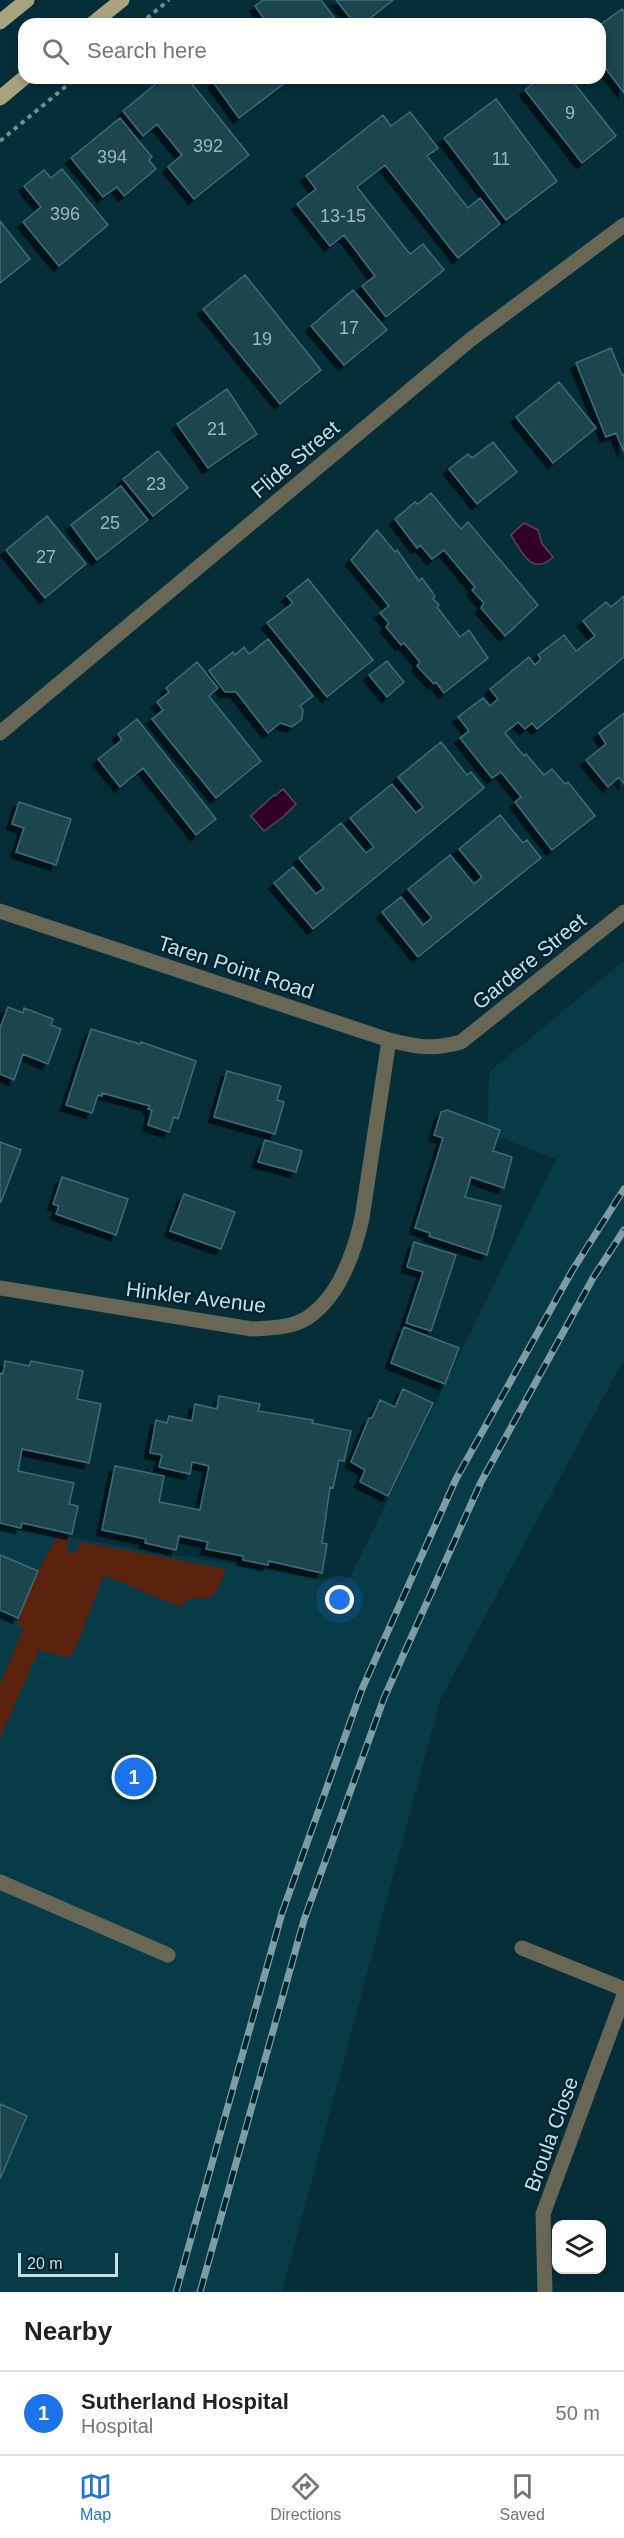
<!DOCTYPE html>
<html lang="en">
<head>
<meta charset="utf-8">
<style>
	body { margin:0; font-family:Helvetica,sans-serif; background:#f2f2f2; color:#202124 }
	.controls { position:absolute; right:18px; bottom:18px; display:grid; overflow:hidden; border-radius:12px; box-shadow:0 3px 9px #0003 }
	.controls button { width:54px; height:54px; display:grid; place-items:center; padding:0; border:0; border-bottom:2px solid #e0e0e0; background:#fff; color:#202124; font:30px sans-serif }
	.scale { position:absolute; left:18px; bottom:15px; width:100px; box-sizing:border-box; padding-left:6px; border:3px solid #c6dfe7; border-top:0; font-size:16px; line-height:21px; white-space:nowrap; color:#c6dfe7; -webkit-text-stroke:4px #00242e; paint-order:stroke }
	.you { position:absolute; left:340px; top:1600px; width:21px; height:21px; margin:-15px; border:4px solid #fff; border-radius:50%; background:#1a73e8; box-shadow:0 0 0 9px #1a73e833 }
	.badge { display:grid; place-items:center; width:39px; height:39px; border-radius:50%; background:#1a73e8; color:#fff; font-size:20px; font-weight:700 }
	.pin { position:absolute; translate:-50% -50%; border:3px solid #fff; box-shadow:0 2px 6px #0006 }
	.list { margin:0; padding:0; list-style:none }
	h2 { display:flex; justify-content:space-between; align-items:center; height:78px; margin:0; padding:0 24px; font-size:26px }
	h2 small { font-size:20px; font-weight:400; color:#757577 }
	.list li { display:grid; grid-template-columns:39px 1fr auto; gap:18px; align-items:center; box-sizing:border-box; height:84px; padding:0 24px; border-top:2px solid #e0e0e0 }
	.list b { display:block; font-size:22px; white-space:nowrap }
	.list p { margin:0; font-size:20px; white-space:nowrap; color:#757577 }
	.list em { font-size:20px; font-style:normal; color:#757577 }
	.icon { flex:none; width:33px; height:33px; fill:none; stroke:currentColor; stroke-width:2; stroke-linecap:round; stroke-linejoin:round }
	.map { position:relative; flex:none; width:624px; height:2292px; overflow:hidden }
	.search { position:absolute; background:#fff; box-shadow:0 3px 9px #0003; left:18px; right:18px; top:18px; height:66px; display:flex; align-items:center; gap:15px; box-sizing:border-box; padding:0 21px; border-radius:18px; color:#757577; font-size:22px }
	.sheet { height:162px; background:#fff }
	nav { display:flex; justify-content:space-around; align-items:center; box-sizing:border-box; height:84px; border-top:2px solid #e0e0e0; background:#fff; font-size:16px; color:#757577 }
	nav a { display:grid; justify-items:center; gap:3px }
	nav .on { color:#1a73e8 }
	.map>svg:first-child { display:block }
	.built { fill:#083b48 }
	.green { fill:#5b230e }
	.water { fill:#310025; stroke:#5e435f; stroke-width:1.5 }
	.building { fill:#1f444e; stroke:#3b6c7b; stroke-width:1.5; filter:url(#shadow) }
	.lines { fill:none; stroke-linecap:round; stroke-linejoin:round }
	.path { stroke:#6e8e98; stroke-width:4; stroke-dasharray:4.5 4.5; stroke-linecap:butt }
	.service { stroke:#686655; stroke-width:15 }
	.minor { stroke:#686655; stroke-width:15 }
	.primary { stroke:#a8a27f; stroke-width:15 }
	.rail-casing { stroke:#7d9ca5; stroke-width:7 }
	.rail { stroke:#00242e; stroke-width:4.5; stroke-dasharray:14; stroke-linecap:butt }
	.labels { text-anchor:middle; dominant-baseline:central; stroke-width:4.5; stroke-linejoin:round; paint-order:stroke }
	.number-label { font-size:18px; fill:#9cb8c1 }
	.street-label { font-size:21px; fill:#c6dfe7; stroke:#00242e }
</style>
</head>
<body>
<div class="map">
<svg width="624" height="2292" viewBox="0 0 624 2292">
	<defs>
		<filter id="shadow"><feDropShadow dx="-5.5" dy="5.5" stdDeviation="0" flood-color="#0009"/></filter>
	</defs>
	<rect width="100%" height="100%" fill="#062e39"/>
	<path class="built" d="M624,961V1359L440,1700L282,2292H0V1526L347,1583L556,1159L488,1133L489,1072Z"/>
	<path class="green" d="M57,1537L70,1539L65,1549L75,1554L81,1542L226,1569C221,1579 217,1598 205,1598C197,1599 193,1598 186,1600L182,1608L104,1575L76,1647L71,1655L65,1657L39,1650L0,1738V1684L24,1628L17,1625L18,1618L38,1571Z"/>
	<path class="water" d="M524,523L538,530L542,544L553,557C532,577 522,552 511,535Z
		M283,789L296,804L284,816L264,831L251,816L274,795L275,796Z"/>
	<path class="building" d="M263,0H321L339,24H268L255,6Z
		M336,0H393L363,24H355Z
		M622,9L624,12V93L600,61V25Z
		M163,78H187L249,155L194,199L168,167L182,155L157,124L143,136L123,111Z
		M219,78H283L286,82L239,118L213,82Z
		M540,78H570L616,136L582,163L525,90Z
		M496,99L557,181L506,220L444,138Z
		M410,112L438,148L427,156L468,208L480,198L500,224L458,258L385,165L357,187L410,254L423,244L444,270L386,317L362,286L375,276L344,235L330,246L297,204L316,189L306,176L383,115L391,126Z
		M120,118L152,157L149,160L156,169L124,196L117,187L103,197L71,158Z
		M62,169L108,225L59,266L23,222L41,207L24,186L44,170L51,178Z
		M0,221L30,259L0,283Z
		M245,275L321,370L280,404L203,309Z
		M353,290L387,330L344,365L311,326Z
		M611,348L622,375L624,374V452L616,433L606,437L576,363Z
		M559,382L596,428L553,463L516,417Z
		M227,389L257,434L208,468L177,424Z
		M493,442L517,472L477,504L449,469L468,454L472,458Z
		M158,451L188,488L153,516L123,479Z
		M121,486L148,520L97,560L71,525Z
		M431,493L461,529L468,522L538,605L505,636L481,608L484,603L472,590L475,587L444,550L432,559L420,545L417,548L395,519L415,502L418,504Z
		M47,516L86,564L45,598L6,550Z
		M377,530L395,552L397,550L419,581L422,578L435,596L433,599L439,605L437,607L460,637L469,630L488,658L444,693L436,682L434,684L417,666L420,662L404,643L401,645L386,627L389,623L380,613L389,606L351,560Z
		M308,579L373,660L327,697L267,623L293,603L287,596Z
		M624,596V657L537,729L532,723L525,729L518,722L505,733L524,756L526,754L544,775L552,769L565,784L568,782L595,816L552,850L515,802L521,797L501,772L492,778L460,738L469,731L458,717L483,698L490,706L498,699L490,689L529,657L535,665L541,659L538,655L564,635L576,651L595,636L583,621L606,602L611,607Z
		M268,639L313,696L300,706L303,710L302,719L292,727L280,723L268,733L236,692H225L209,671L233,652L235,655L244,647L249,654Z
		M387,661L404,682L387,697L369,675Z
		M197,662L218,688L209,696L261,761L216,798L152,719L163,710L157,702L169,692L166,688Z
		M624,713V784L619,777L608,787L586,760L606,744L599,733Z
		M137,719L216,819L196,835L143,768L120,787L98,759L122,740L118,734Z
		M441,742L467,775L471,772L484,788L313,929L274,883L293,867L316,894L324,888L299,858L341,823L366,853L374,847L350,818L392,784L416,813L423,807L398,777Z
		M19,802L71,819L56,865L16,852L24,828L12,824Z
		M500,815L523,843L527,840L541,858L418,957L382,912L401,897L423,925L432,918L408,889L450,855L474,884L482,877L459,849Z
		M8,1007L23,1013L24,1008L53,1019L51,1025L61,1029L48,1064L23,1054L14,1080L0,1074V1028Z
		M91,1029L140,1044L141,1042L196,1061L178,1119L174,1117L169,1132L148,1125L152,1110L148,1109L150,1106L102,1093V1096L98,1095L92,1113L66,1105Z
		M227,1071L281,1086L277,1100L284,1102L275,1134L214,1117Z
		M447,1110L500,1130L493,1151L512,1157L504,1188L471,1177L465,1197L501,1206L487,1255L429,1236L430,1233L415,1228L443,1138L434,1135L441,1112Z
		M265,1140L302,1151L296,1172L258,1162Z
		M0,1142L21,1150L1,1202L0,1201Z
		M62,1177L128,1199L116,1235L56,1214L59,1206L53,1204Z
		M184,1194L235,1212L221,1249L170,1231Z
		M414,1242L456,1255L431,1331L406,1323L423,1272L407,1267Z
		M404,1327L459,1348L445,1384L391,1363Z
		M5,1361L29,1366L31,1361L83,1371L77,1399L101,1404L89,1463L22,1449L18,1471L74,1483L69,1504L78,1506L72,1534L22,1523L21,1528L0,1523V1373L3,1374Z
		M403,1389L433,1403L388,1496L360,1482L365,1470L351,1462L369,1418H372L380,1400L395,1407Z
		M219,1396L260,1404L258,1411L313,1420L312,1423L351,1431L344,1461L339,1460L333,1488L330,1487L322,1543L327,1544L322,1573L269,1561L268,1565L243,1560V1556L206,1549L208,1542L179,1536L176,1550L145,1543L146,1539L102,1530L115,1466L164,1476L159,1502L200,1510L209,1466L192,1462L190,1474L159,1467L162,1455L150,1453L156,1420L167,1423L169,1416L192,1421L195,1404L217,1409Z
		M0,1555L38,1571L18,1618L0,1610Z
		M0,2104L27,2116L0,2179Z"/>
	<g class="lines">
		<path class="path" d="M140,24L169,0
			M0,141L76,78"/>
		<path class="service" d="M0,1882L168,1955"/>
		<path class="minor" d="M0,733L470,340L624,225
			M0,911L389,1040C417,1047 432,1050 461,1042L624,912
			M0,1288L252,1329C269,1328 292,1328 307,1318C339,1297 354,1254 362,1218L389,1040
			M522,1948L624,1989
			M545,2292L543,2214L624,1995"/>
		<path class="primary" d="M0,22L27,0
			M92,24L122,0
			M0,98L24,78"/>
		<g class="rail-casing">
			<path id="rail" d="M176,2292L282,1913L362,1689L456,1479L572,1271L624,1189
				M200,2292L304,1920L384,1698L481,1482L593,1278L624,1230"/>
		</g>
		<use href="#rail" class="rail"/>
	</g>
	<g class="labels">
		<g class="number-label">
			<text x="570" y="113">9</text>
			<text x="208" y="146">392</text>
			<text x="112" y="157">394</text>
			<text x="501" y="159">11</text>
			<text x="65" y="214">396</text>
			<text x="343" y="216">13-15</text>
			<text x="349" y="328">17</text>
			<text x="262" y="339">19</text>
			<text x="217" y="429">21</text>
			<text x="156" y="484">23</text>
			<text x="110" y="523">25</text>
			<text x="46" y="557">27</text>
		</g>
		<g class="street-label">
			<text transform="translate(295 459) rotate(-40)">Flide Street</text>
			<text transform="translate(529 961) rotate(-39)">Gardere Street</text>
			<text transform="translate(236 967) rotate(18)">Taren Point Road</text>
			<text transform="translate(196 1297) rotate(7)">Hinkler Avenue</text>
			<text transform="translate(551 2134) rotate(-70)">Broula Close</text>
		</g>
	</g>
</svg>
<div class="controls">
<button><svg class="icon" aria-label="layers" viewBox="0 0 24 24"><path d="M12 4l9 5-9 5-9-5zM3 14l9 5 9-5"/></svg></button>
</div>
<div class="scale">20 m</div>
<div class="you"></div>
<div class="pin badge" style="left:134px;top:1777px">1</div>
<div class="search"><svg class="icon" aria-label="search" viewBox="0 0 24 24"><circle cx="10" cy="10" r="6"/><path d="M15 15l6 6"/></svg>Search here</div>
</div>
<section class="sheet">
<h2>Nearby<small></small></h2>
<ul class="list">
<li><span class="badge">1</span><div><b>Sutherland Hospital</b><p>Hospital</p></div><em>50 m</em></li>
</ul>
</section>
<nav>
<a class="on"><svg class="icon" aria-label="map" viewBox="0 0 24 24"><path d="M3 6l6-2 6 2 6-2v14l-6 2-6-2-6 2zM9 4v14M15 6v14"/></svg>Map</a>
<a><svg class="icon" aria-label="directions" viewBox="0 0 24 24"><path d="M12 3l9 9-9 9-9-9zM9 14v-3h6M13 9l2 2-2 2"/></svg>Directions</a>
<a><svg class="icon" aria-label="saved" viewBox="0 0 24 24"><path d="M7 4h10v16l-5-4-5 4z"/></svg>Saved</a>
</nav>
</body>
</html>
